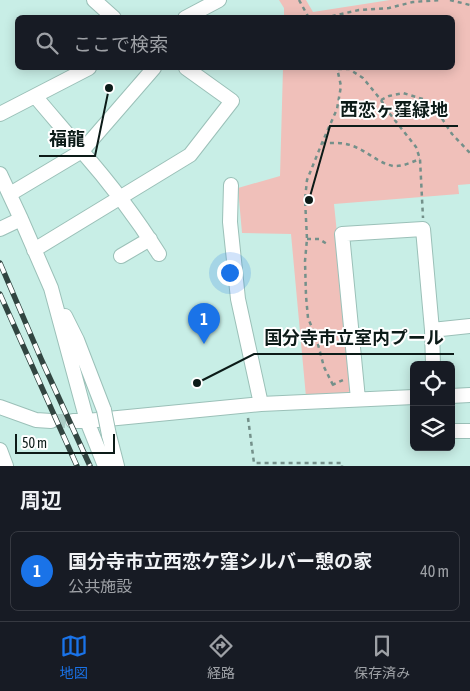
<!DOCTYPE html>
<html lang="ja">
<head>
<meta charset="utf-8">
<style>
	body { margin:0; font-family:"Asap Condensed","Noto Sans JP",sans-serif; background:#242831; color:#f1f3f6 }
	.controls { position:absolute; right:15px; bottom:15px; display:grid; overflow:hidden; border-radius:8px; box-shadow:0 2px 12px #0003 }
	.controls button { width:45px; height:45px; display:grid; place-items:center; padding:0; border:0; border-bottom:1px solid #363941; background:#171b24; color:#f1f3f6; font:25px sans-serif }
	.scale { position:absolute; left:15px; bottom:12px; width:100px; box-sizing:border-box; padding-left:5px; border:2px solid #0c1b18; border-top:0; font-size:14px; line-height:18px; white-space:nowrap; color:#0c1b18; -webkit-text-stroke:4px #fff; paint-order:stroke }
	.you { position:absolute; left:229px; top:272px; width:18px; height:18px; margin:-12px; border:4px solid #fff; border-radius:50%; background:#1a73e8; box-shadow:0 0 0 8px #1a73e833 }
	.badge { display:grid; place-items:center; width:32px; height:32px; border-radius:50%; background:#1a73e8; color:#fff; font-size:16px; font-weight:700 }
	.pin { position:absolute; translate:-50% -41px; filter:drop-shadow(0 1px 2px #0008) }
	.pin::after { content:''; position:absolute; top:26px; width:18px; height:15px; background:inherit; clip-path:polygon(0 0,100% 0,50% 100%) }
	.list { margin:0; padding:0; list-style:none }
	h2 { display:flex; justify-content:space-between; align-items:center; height:65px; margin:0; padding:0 20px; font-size:21px }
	h2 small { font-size:16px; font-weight:400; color:#9ea1a6 }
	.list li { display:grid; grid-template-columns:32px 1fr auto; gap:15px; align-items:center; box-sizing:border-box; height:80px; margin:0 10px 10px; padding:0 10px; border:1px solid #363941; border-radius:8px }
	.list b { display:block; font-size:19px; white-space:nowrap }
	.list p { margin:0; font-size:16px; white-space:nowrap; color:#9ea1a6 }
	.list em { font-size:16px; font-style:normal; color:#9ea1a6 }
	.icon { flex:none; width:28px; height:28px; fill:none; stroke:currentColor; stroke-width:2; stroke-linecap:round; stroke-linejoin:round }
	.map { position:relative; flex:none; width:470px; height:466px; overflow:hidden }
	.search { position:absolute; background:#171b24; box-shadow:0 2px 12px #0003; left:15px; right:15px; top:15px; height:55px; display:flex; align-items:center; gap:12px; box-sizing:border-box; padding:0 18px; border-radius:8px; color:#9ea1a6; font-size:19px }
	.sheet { height:155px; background:#171b24 }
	nav { display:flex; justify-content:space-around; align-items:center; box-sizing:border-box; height:70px; border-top:1px solid #363941; background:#171b24; font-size:14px; color:#9ea1a6 }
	nav a { display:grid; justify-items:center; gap:2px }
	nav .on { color:#1a73e8 }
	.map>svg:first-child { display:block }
	.green { fill:#f0c0ba }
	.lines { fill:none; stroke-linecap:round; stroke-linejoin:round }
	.minor-tunnel { stroke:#accec7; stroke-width:14; stroke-dasharray:14 7; stroke-linecap:butt }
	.minor-casing { stroke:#9bc0b8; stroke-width:16 }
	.path { stroke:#74908a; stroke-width:2.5; stroke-dasharray:4 4; stroke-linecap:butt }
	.minor { stroke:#fff; stroke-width:14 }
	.rail-casing { stroke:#324541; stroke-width:5.5 }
	.rail { stroke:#fff; stroke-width:4; stroke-dasharray:11; stroke-linecap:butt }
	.minor-bridge-casing { stroke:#9bc0b8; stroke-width:16; stroke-linecap:butt }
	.minor-bridge { stroke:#fff; stroke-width:14 }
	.leader { fill:none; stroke:#0c1b18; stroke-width:2 }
	.callout-dot { fill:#0c1b18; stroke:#fff; stroke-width:2 }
	.callout-label { font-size:18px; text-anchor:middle; font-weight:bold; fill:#0c1b18; stroke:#fff; stroke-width:4; stroke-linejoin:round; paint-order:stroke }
</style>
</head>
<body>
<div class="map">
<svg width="470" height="466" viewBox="0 0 470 466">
	<rect width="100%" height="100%" fill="#c8eee6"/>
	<path class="green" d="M279,0H306L313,12L390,0H470V184L458,185L459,194L334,204L353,389L345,394L306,397L291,234L242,233L238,188L280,176L283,68H452V18L284,17V8Z"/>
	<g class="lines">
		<path class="minor-tunnel" d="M51,421H73"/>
		<g class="minor-casing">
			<path id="minor" d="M94,0L114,18
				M185,18L219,0
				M35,96C50,114 65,131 80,149C109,182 136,217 159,254
				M0,114L89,68
				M0,174L21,219L51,288L87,421L105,466
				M231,185L230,222L238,299L261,404
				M10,194L82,151L154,68
				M0,229L21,219
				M34,250L190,155L232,101L186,68
				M121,256L150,239
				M65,316L77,340L104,410
				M432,330L470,326
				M451,396L470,395
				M358,399L342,234L423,229L432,330L433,365
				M0,407L36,420L51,421
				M73,421H87L261,404L414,397
				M451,431H470
				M109,435L117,466
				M0,450L6,466"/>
		</g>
		<path class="path" d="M299,0L309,18
			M450,0L470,5
			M324,18L359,10L389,8L413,2L441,0
			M338,69H349L363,78L381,100L390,114L416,147L420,159L423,218
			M381,100L389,96L403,93L426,100L439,114L452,134L470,153
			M322,143C332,143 343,142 353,146C367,151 378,163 393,166C402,167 412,162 420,159
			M307,239H319L327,244H329
			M332,385L343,380
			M333,385L324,367L316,337L308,318L306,296L305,261L307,239L305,199L307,180L322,143L337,109L341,86L337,68
			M248,418L254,463H342V466"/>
		<use href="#minor" class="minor"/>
		<g class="rail-casing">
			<path id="rail" d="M0,263L42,361L90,466
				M0,294L77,466"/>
		</g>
		<use href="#rail" class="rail"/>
		<g class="minor-bridge-casing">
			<path id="minor-bridge" d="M104,410L109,435"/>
		</g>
		<use href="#minor-bridge" class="minor-bridge"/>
	</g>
	<path class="leader" d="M309 200L330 126H458M109 88L95 156H39M197 383L254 354H454"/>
	<g class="callout-dot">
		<circle cx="309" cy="200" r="5"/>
		<circle cx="109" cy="88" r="5"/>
		<circle cx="197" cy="383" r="5"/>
	</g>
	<g class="callout-label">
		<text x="394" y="116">西恋ヶ窪緑地</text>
		<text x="67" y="145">福龍</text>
		<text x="354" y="344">国分寺市立室内プール</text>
	</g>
</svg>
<div class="controls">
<button><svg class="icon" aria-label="locate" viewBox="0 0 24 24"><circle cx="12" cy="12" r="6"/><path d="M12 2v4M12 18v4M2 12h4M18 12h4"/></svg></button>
<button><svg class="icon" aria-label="layers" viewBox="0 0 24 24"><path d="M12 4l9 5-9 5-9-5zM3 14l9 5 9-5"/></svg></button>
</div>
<div class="scale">50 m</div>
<div class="you"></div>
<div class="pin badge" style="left:204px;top:344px">1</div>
<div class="search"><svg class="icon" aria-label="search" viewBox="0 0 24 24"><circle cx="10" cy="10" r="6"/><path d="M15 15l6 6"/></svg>ここで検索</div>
</div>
<section class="sheet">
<h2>周辺<small></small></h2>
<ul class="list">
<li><span class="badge">1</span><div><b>国分寺市立西恋ケ窪シルバー憩の家</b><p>公共施設</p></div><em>40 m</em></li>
</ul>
</section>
<nav>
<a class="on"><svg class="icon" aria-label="map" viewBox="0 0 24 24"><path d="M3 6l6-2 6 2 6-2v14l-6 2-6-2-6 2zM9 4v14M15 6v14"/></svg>地図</a>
<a><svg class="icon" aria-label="directions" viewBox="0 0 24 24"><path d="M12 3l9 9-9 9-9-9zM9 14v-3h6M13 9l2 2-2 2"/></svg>経路</a>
<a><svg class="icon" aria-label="saved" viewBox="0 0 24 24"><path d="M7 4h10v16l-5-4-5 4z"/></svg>保存済み</a>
</nav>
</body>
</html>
